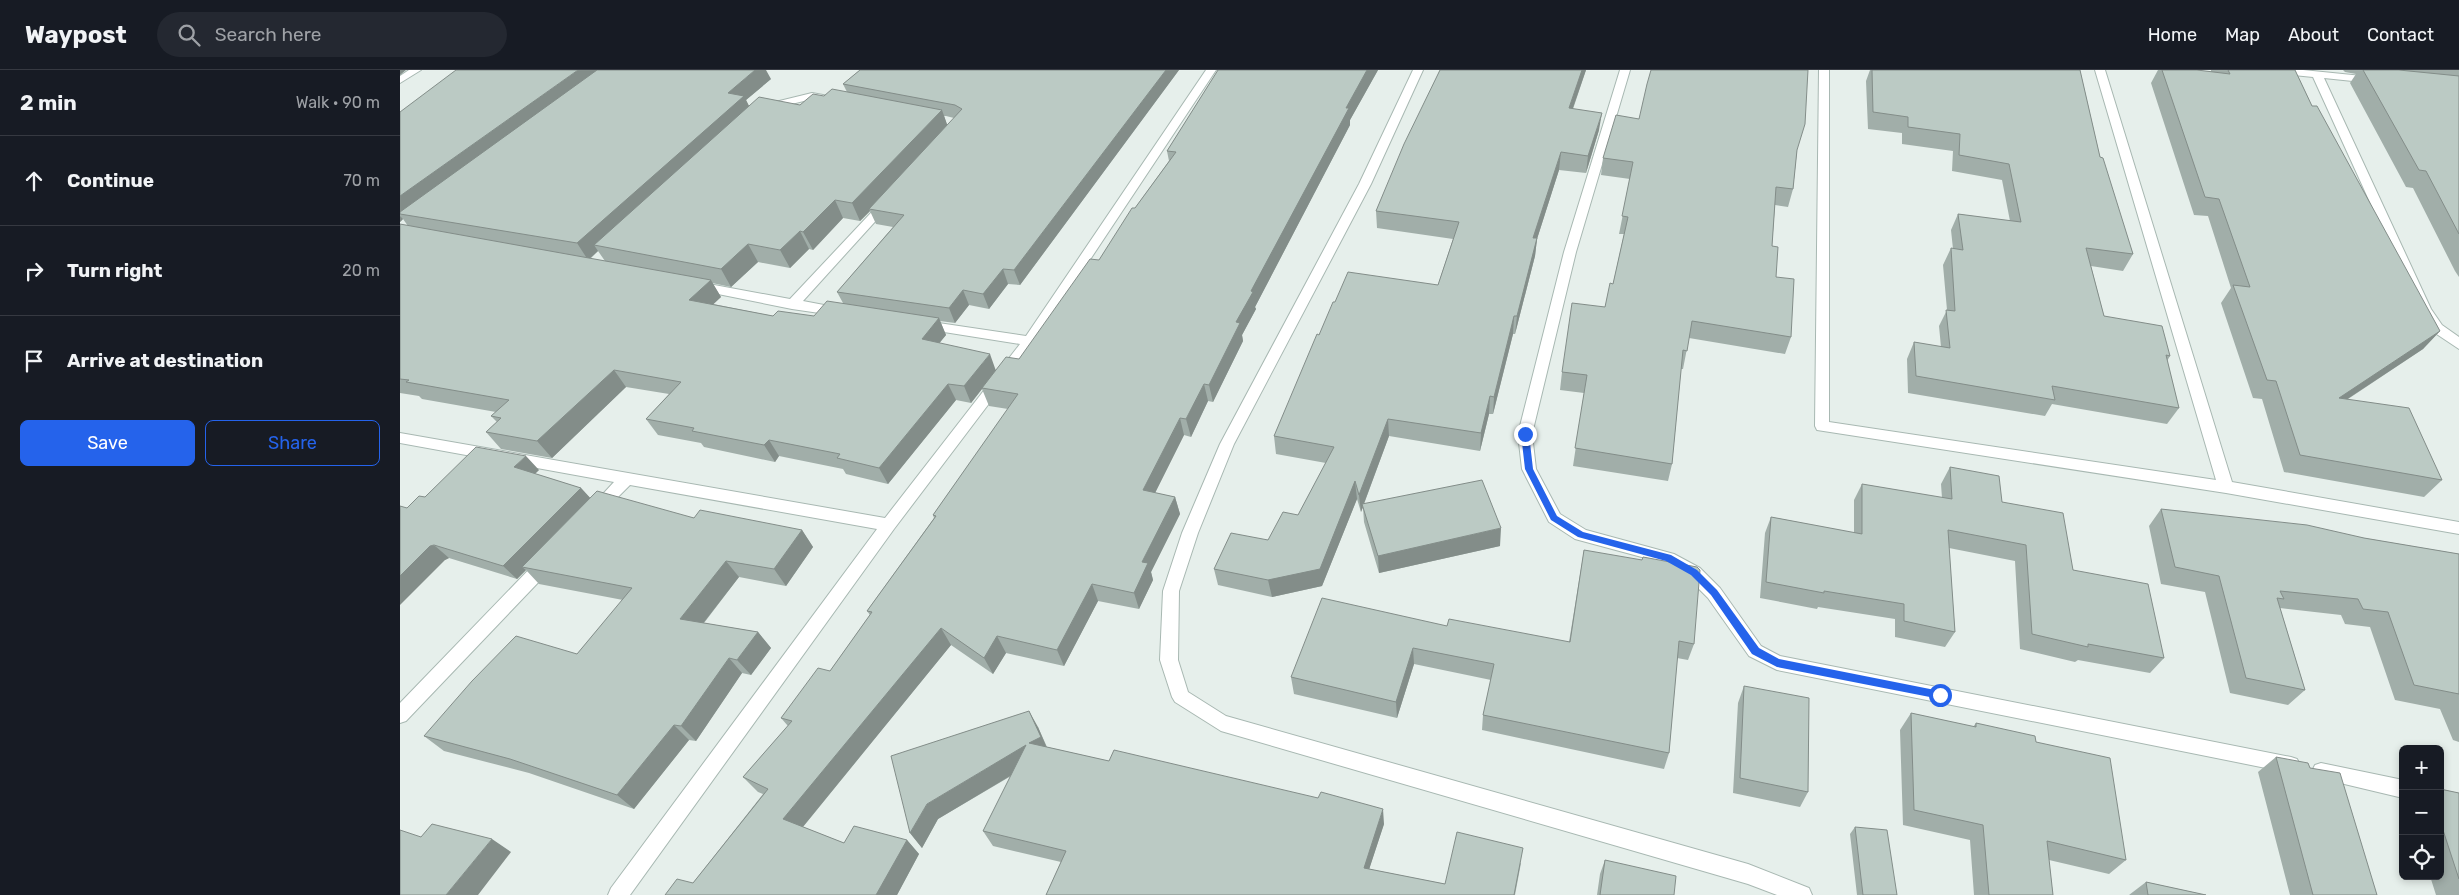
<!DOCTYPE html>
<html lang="en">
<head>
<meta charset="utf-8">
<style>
	body { margin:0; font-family:Rubik,sans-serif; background:#242831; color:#f1f3f6 }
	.controls { position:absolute; right:15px; bottom:15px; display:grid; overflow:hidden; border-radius:8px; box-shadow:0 2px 8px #0003 }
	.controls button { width:45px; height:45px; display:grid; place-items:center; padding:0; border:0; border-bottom:1px solid #363941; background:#171b24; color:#f1f3f6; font:25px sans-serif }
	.stop { position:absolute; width:15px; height:15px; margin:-11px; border:4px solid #2563eb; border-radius:50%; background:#fff }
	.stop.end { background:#2563eb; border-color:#fff; box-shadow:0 1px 5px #0008 }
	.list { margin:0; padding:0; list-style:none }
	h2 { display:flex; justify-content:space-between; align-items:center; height:65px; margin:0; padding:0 20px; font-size:21px }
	h2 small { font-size:16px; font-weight:400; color:#9ea1a6 }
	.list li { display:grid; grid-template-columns:32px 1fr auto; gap:15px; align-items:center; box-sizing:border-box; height:90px; padding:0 20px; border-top:1px solid #363941 }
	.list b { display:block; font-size:19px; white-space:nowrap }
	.list em { font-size:16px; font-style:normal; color:#9ea1a6 }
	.actions { display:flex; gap:10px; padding:15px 20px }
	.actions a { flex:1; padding:11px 0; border:1px solid #2563eb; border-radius:8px; text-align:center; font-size:18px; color:#2563eb }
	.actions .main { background:#2563eb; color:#fff }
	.icon { flex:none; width:28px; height:28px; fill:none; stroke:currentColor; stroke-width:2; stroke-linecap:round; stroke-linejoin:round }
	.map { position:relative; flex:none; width:2059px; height:825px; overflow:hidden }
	header { display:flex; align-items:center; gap:30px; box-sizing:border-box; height:70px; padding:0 25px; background:#171b24; border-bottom:1px solid #363941 }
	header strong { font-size:24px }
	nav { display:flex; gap:28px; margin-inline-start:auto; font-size:18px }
	.search { width:350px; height:45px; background:#242831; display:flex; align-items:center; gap:12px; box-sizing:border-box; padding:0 18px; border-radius:28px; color:#9ea1a6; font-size:19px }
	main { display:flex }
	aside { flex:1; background:#171b24 }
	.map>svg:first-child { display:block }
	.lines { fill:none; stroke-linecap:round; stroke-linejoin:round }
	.street-casing { stroke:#a8b8b2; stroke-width:2 }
	.street { fill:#fff; fill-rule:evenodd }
	.wall { fill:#a1aea9; fill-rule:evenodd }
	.shaded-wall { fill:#838d89 }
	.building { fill:#bbcac4; stroke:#838d89 }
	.route { fill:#2563eb }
</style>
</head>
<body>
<header>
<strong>Waypost</strong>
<div class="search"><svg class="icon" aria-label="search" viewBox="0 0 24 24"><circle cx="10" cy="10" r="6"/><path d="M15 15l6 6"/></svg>Search here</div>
<nav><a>Home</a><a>Map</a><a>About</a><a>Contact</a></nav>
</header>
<main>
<aside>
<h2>2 min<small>Walk · 90 m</small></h2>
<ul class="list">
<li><svg class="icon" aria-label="ahead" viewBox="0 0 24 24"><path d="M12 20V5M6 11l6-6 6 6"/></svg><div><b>Continue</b></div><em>70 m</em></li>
<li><svg class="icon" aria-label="right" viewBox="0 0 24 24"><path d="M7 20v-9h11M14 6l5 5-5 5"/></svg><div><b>Turn right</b></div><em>20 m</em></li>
<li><svg class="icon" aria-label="arrive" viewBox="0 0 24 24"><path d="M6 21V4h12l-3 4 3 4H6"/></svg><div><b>Arrive at destination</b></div></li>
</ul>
<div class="actions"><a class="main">Save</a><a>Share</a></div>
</aside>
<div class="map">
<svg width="2059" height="825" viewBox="0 0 2059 825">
	<rect width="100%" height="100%" fill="#e6efeb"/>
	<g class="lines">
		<g class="street-casing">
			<path id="street" d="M9,0H21L0,13V6Z
				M806,0H816L634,274L494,459L230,825H208L211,818L477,459L230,415L203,442L198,444L193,442L190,438L214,412L0,373V363L485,448L620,274L525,259L518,255L520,252L525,251L626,266Z
				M1013,0H1023L971,114L834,374L798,463L779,521L778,590L788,622L826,646L1348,794L1409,818L1412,825H1377L1348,814L821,661L775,632L772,627L760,590L763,521L782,463L820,374L959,114Z
				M1220,0H1230L1176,182L1132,364L1136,399L1160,444L1186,460L1274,484L1300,498L1320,518L1361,576L1380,586L1891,687L1897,689L1900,695L1897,701L1891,703L1377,600L1349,586L1308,528L1288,508L1264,493L1175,469L1149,452L1122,399L1118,364L1164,182Z
				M1419,0H1429V352L1816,410L1695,0H1705L1832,412L2059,452V464L1826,423L1417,360L1415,356Z
				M1867,0H1903L1972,7L1977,10L1972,13L1924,8L2031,239L2042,255L2059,267V279L2032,261L2019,240L1913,7L1872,3Z
				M412,23L434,27L435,29L430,32L412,29L367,40L362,37L363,35Z
				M487,128L493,132L491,134L403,231L445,239L447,242L445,245L440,246L392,239L298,220L292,216L298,212L390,229L483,130Z
				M146,487L152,488L154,493L152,498L6,651L0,653V633L140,488Z
				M1921,693L2003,710V728L1915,707L1912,701L1915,695Z"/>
		</g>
		<use href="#street" class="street"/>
	</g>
	<path class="wall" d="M460,0H779L620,215L608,214L589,239L569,235L555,253L540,251L546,265L539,273L596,300L619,289L699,190L735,138L769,91L767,81L818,0H978L950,50V55L855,237L856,239L842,265L843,271L813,332L808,331L791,367L784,365L755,423L775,427L780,444L751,502L753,510L739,539L698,531L664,596L606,583L593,604L551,575L403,757L444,773L507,770L519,784L497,825H265L293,813L363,724L358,722L343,707L388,656L381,648L430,601L470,545L467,541L534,448L533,445L608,339L589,336L582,319L571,333L556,330L488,414L446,404L443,399L379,386L375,392L304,377L301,373L258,365L246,349L269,324L226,317L152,388L101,379L86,362L97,352L91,346L96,342L22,329L19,326L0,323V154L8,156L3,149L0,152V42L371,9L346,30L349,36L400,35L424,26L447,22L443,14ZM544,46H546L554,48L547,55ZM470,141L476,154L493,157L437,222L443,233L414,246H373L313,234L321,227L312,213L331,217L358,192L390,198L409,179L413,180L443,148L460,151ZM198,181L205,191L190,189Z
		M1040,0H1186L1173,39L1199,60L1186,103L1159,100L1137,169L1135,186L1115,264H1113L1093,344H1089L1080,381L989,366L964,434L1100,476L979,503L964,452L963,437L961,442L957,429L922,516L872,527L818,515L814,499L868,470L898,445L926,393L876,384L874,366L919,265L935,232L1038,215L1053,169L977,158L976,141Z
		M1470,0H1680L1700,87L1733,184L1723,201L1691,196L1704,246L1770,286L1767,291L1779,338L1767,354L1652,334L1645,346L1508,323L1507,289L1514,272L1541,277L1539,256L1547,240L1543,195L1551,178L1553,179L1551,160L1558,144L1610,151L1602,110L1552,101L1553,81L1502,74V63L1468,59L1466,11Z
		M1758,0H1797L1811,2V0H1895L1912,36L2040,261L2023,279L1948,329L2042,410L2024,427L1884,402L1862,329L1853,328L1821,233L1831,218L1808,146L1794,145L1751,13Z
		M1943,0H2059V207L2055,201L2013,118L2006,117L1950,13L1956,4L1945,2Z
		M1239,49L1397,81L1393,119L1388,137L1375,135L1372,176L1376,207L1391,267L1385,284L1289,268L1283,299H1281L1272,394L1268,411L1173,396L1184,323L1160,320L1162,302L1205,237L1213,214L1224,164H1219L1230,109L1201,105L1203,88Z
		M1550,397L1602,432L1764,588L1750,603L1678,590L1675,592L1620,579L1615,491L1549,478L1555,562L1545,577L1495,567V549L1418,537L1417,539L1360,528L1365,463L1371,447L1454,463V430L1462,414L1542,428L1541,414Z
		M139,400L135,404L181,418L190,428L294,448L402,460L413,477L386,516L339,507L304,553L358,562L371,578L351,605L342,603L296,671L289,670L234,739L129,703L44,681L24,666L177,584L223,530L139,514L126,500L117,509L49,488L45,490L7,438L25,427Z
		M1761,439L1964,468L2059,484V672L2053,670L2040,639L1995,630L1970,557L1945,554L1941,545L1880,538L1905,620L1888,635L1830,623L1805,522L1761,514L1749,456Z
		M1184,480L1294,574L1288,590L1277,588L1269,683L1264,699L1082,660L1083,645L1091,610L1014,594L997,648L894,624L891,607L1047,556L1169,572Z
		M1344,616L1408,722L1400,737L1333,723L1338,633Z
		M1511,643L1573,657L1576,653L1636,672L1726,790L1709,804L1649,790L1653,825H1574L1570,770L1503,755L1500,660Z
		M638,657L647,677L984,754L969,799L1045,814L1121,793L1115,825H646L661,792L593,776L583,761L611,706L538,749L522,778L510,763Z
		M1876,687L1910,698L1977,825H1890L1858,702Z
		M2040,719L2059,723V825H2036L2030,806H2040Z
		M1455,757L1497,825H1457L1450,764Z
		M1205,790L1274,825H1197L1200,804Z
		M1746,812L1806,825H1729Z"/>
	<path class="shaded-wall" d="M0,0H6L0,5Z
		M178,0H210L0,144V126Z
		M355,0H366L371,9L346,30L352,42L194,175L198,181L188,190L177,173L328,23Z
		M766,0H779L620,215L614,200Z
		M967,0H978L950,50V55L855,237L856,239L842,265L843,271L813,332L809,315L836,252L851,221L946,38Z
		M1182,0H1186L1167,55L1169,38Z
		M542,40L548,57L469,139L470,141L460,151L452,133Z
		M1202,43L1199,60L1186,103L1188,86Z
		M1161,82L1159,100L1137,169L1135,186L1115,264L1117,246L1133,168Z
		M435,130L443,148L413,180L403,162Z
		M0,146L3,149L0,152Z
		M400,161L409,179L390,198L380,180Z
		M348,174L358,192L331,217L321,199Z
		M603,199L608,214L589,239L583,224Z
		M311,210L321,227L300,247L289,230Z
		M563,220L569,235L555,253L549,238Z
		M1114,246L1113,264L1093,344L1094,327Z
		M539,248L546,265L529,286L522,269Z
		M2040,261L2023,279L1923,345L1939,328Z
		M590,284L596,301L571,333L564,316Z
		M214,300L226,317L152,388L137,371Z
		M548,314L556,330L488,414L479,398Z
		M804,314L808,331L791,367L786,349Z
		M1090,326L1089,344L1080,381L1081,363Z
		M780,348L784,365L748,437L743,420Z
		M988,349L989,366L963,436L962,434L963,437L961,442L959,425Z
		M369,370L379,386L375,392L364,375Z
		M126,386L139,400L127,411L114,397Z
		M955,411L957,429L922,516L872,527L868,510Z
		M181,418L193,431L122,497L126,500L117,509L103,496Z
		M775,427L780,444L751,502L753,510L739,539L734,523L742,492Z
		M1101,458L1100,476L979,503L978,486Z
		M402,460L413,477L386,516L374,499Z
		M34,475L49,488L45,490L0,535V506L30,476Z
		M326,491L339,507L294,565L280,549Z
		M692,514L698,531L664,596L657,580Z
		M541,558L551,575L397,764L383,749Z
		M358,562L371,578L351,605L337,590Z
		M597,566L606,583L593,604L584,588Z
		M1013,578L1014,594L997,648L996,632Z
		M329,588L342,603L296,671L281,656Z
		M629,641L638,657L649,683L629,673Z
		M274,655L289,670L234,739L217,725Z
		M626,675L635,691L538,749L522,778L510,763L527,734Z
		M983,739L984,754L965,812L964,798Z
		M92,769L111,782L78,825H46Z
		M507,770L519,784L497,825H476Z"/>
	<path class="building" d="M56,0H178L0,126V42Z
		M197,0H355L328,23L344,26L177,173L0,144V142Z
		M460,0H766L614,200L603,199L583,224L563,220L549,238L437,222L504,145L469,139L562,39L555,35L443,14Z
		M818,0H967L946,38H949L851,221L853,222L836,252L840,253L809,315L804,314L786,349L780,348L743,420L775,427L742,492L748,493L734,523L692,514L657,580L597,566L584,588L541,558L383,749L444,773L454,756L507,770L476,825H265L277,809L293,813L368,719L343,707L392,651L381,648L418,598L430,601L472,542L467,541L536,446L533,445L618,324L582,318L606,287L619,289L690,189L699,190L732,138H735L776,82L767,81Z
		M1040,0H1182L1169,38L1202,43L1188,86L1161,82L1133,168H1137L1117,246H1114L1094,327L1090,326L1081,363L988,349L959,425L955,411L920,499L868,510L814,499L831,463L868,470L883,442L898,445L934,377L874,366L917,264L919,265L933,232H935L948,202L1038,215L1059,152L976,141L1004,74Z
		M1251,0H1408L1405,54L1397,80L1393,119L1376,117L1372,176L1378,177L1376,207L1394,209L1391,267L1292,251L1287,281L1283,280L1272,394L1175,378L1187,305L1162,302L1172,233L1205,237L1210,213L1213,214L1228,147L1222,146L1233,92L1203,88L1216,45L1239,49L1247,14Z
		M1472,0H1680L1700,87L1703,88L1733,184L1686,178L1704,246L1762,256L1770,286L1766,285L1779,338L1652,316L1655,330L1516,306L1514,272L1550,278L1546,240L1555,241L1551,178L1563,180L1558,144L1621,152L1609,94L1559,85L1560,64L1508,57V47L1473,42Z
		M1762,0H1797L1830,4L1828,0H1895L1912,36H1917L2040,261L1939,328L2009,338L2042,410L1900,385L1876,311L1867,310L1833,215L1850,217L1819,129L1805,127Z
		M1963,0H1999L2059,6V164L2026,101L2019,100Z
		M432,19L542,40L452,133L435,130L403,162L400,161L380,180L348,174L321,199L194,175L359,27L400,35L413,24L424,26Z
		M0,154L311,210L289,230L373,246L378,241L414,246L427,231L539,248L522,269L590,284L564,316L548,314L479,398L437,388L440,384L369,370L364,375L292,361L294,358L246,349L281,312L214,300L137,371L86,362L101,348L91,346L109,330L6,312L9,310L0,309Z
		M76,377L126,386L114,397L181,418L103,496L34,475L30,476L0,506V436L7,438L19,426L25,427Z
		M1550,397L1599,406L1602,432L1663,443L1673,500L1748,514L1764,588L1688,574V577L1632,564L1626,475L1548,460L1555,562L1504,551V534L1424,521V523L1366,512L1371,447L1462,464V414L1552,429Z
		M1082,410L1101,458L978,486L962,434Z
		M197,421L294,448L300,440L402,460L374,499L326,491L280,549L358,562L337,590L329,588L281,656L274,655L217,725L110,689L24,666L72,611L116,566L177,584L232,518L122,497Z
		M1761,439L1907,455L1964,468L2059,484V624L2014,615L1988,542L1963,539L1958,529L1880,521L1884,529L1877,528L1905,620L1846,608L1819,506L1775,497Z
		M1184,480L1242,490L1243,487L1297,497L1300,500L1294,574L1279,571L1269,683L1083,645L1094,594L1013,578L996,632L891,607L922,528L1047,556L1049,549L1170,572Z
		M1344,616L1409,628L1408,722L1340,708Z
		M629,641L641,667L629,673L709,691L714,680L918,728L921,722L983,739L964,798L1045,814L1057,762L1123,778L1114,825H646L666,781L583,761L626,675L527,734L510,763L491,686Z
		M1511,643L1576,657V653L1635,666L1636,672L1710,688L1726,790L1647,771L1653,825H1589L1583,755L1514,740Z
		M1876,687L1908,693L1910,698L1940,703L1977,825H1913Z
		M2040,719L2059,723V809L2040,751Z
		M32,754L92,769L46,825H0V760L21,767Z
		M1455,757L1487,760L1497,825H1463Z
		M1205,790L1276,806L1274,825H1200Z
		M1746,812L1806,825H1748Z"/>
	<path class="route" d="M1125,361L1129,364L1133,399L1157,446L1183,462L1271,485L1297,500L1317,520L1359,578L1379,589L1540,621L1544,625L1543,628L1540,629L1377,597L1352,584L1311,525L1291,505L1266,491L1178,467L1151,450L1125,399L1121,364Z"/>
</svg>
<div class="controls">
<button>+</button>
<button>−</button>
<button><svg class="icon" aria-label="locate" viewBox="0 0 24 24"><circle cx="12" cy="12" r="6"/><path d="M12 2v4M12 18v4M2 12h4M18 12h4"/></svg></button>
</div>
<div class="stop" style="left:1540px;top:625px"></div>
<div class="stop end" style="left:1125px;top:364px"></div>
</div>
</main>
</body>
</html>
